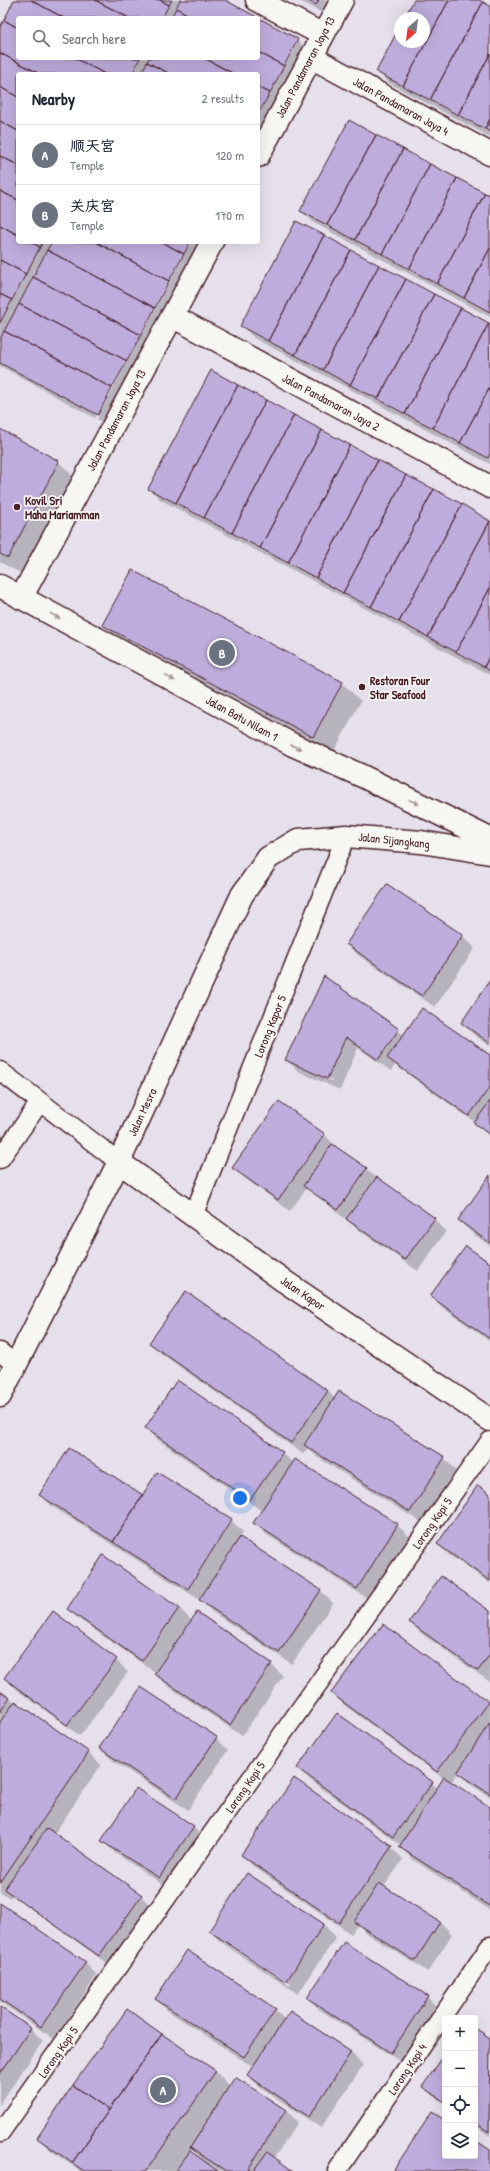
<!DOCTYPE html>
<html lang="en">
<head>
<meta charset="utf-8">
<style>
	body { margin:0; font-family:"Patrick Hand","LXGW WenKai TC",sans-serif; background:#f2f2f3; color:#1f2937 }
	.controls { position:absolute; right:12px; bottom:12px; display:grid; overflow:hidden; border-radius:4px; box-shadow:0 4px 16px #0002 }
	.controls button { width:36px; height:36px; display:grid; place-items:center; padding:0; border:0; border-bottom:1px solid #e0e1e3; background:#fff; color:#1f2937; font:20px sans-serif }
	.compass { position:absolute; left:394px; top:12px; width:36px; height:36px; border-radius:50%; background:#fff; box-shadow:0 4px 16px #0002; rotate:208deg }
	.you { position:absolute; left:240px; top:1498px; width:14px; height:14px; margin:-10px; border:3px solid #fff; border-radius:50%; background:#1a73e8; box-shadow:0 0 0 6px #1a73e833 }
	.badge { display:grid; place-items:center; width:26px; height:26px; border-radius:50%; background:#4a1f2b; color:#fff; font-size:13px; font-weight:700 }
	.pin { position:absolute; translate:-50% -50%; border:2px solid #fff; box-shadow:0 1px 4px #0006 }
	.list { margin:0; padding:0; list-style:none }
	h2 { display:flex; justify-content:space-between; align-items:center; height:52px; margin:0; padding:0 16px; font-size:17px }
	h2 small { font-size:13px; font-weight:400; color:#747a83 }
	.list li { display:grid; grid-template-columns:26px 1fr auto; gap:12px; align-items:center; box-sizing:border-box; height:60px; padding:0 16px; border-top:1px solid #e0e1e3 }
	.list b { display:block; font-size:15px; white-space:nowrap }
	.list p { margin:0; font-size:13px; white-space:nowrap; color:#747a83 }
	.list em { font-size:13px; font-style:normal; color:#747a83 }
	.icon { flex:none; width:22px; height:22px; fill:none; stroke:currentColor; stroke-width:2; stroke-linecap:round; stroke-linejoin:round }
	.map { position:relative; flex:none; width:490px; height:2171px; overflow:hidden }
	.search { position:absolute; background:#fff; box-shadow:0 4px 16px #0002; left:16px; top:16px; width:244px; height:44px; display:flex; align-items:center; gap:10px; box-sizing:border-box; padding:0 14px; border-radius:4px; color:#747a83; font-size:15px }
	.panel { position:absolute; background:#fff; box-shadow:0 4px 16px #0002; left:16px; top:72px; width:244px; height:172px; border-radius:4px }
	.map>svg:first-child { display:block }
	.shadow { fill:#0003; fill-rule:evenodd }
	.building { fill:#beacdc; stroke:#4a1f2b }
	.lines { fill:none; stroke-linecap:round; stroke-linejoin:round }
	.service-casing { stroke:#4a1f2b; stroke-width:21 }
	.minor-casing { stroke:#4a1f2b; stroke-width:25 }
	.tertiary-casing { stroke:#4a1f2b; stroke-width:25 }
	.service { stroke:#f6f6f2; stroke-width:18 }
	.minor { stroke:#f6f6f2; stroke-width:22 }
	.tertiary { stroke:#f6f6f2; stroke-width:22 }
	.oneway { fill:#a99598 }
	.poi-dot { fill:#4a1f2b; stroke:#f6f6f2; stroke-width:1.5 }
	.labels { text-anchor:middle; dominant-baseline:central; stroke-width:3.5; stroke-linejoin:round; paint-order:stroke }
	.street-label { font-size:12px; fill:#4a1f2b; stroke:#f6f6f2 }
	.poi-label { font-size:12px; font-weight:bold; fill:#4a1f2b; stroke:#f6f6f2; text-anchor:start }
</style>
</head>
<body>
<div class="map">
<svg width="490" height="2171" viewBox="0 0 490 2171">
	<rect width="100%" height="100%" fill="#e5e0eb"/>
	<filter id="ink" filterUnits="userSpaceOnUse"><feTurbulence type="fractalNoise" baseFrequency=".025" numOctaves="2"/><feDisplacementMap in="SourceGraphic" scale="8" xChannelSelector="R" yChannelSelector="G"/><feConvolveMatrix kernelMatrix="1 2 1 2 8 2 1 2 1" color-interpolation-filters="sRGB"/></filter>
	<g filter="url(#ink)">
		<path class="shadow" d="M15,0H223L257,18H18V58H258V19L297,40L310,52L258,149V116L297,43H295L258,112V74H18V242H189L95,418L0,366V29Z
			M298,0H337L328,16Z
			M415,0H477L490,7V137L389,83L377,71L400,28V42H424V18H405Z
			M490,197V317L314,223L302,211Z
			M297,222L490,325V464L254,338L242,326Z
			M191,242H208L110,427L97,419Z
			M211,372L490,520V675L161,500L149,488Z
			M0,431L59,462L77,480L26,576L0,562Z
			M103,625L342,683L361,701L332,755L122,643Z
			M387,885L463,936L475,948L435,1007L359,956L347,944Z
			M324,978L404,1035L490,1057V1137L476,1123L395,1065L391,1071L358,1048L340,1090L298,1071L286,1059ZM299,1065L332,1080V1081L299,1067Z
			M490,981V1046L474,1035L462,1023Z
			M0,1132L15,1147L0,1166Z
			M324,1134L336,1146V1148L434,1219L446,1231L418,1271L360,1231L307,1188L290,1211L246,1179L234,1167Z
			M490,1177V1246L471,1232L459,1220Z
			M490,1264V1341L443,1308L431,1296Z
			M151,1343L328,1391L335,1399L444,1458L456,1470L422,1523L317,1457L308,1448L303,1454L163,1355Z
			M146,1428L282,1453L293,1463L295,1460L397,1525L410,1537L370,1600L267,1535L255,1523L262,1511L158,1440Z
			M41,1495L143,1496L231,1520L243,1532L240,1537L320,1590L333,1603L292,1664L212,1612L200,1600L53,1507Z
			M490,1495V1583L450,1556L438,1544Z
			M104,1557L179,1608L192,1621L271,1664L283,1676L242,1736L168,1686L156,1673L80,1620L68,1608Z
			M490,1612V1682L422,1634L410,1622Z
			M383,1625L490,1704V1797L471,1785L458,1772L451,1783L490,1808V1910L412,1859L400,1847L401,1845L310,1780L298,1768L432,1783L438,1789L444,1779L344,1705L332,1693Z
			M116,1660L128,1672L80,1736L17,1690L5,1678Z
			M0,1692L89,1753L101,1765L54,1834L141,1896L153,1908L112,1967L12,1895L10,1898L0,1892Z
			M216,1738L228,1750L188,1810L112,1760L100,1748Z
			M193,1827L205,1839L171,1890L115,1853L103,1841Z
			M391,1847L403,1859L384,1887L440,1922L452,1934L428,1972L367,1934L358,1924L351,1934L254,1867L242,1855Z
			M247,1875L324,1925L336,1937L298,1994L222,1943L210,1931ZM222,1939L291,1984L290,1986L222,1941Z
			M0,1904L85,1963L97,1975L54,2039L0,2002Z
			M427,1997L439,2009L404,2064L320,2010L308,1998Z
			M156,1999L275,2010L285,2020L290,2012L351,2053L363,2065L321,2128L260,2087L248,2075L253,2067L168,2011Z
			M0,2008L31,2029L43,2041L0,2104Z
			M127,2010L215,2071L231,2087L286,2110L298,2122L274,2158L292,2171H220L210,2164L209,2166L216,2171H80L50,2150L38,2138ZM192,2149L204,2161H203L190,2152Z
			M475,2029L490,2039V2136L475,2125Z
			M445,2056V2105L424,2087Z"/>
		<path class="building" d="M14,0H31L64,18H18V28L4,20Z
			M31,0H95L129,18H64Z
			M95,0H160L169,5L162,18H129Z
			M160,0H172L169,5Z
			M180,0H225L298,39L284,66L258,52V18H194L176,8Z
			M307,0H319L316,5Z
			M414,0H449L403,86L376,72L400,26V42H424V18H404Z
			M449,0H479L483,2L430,100L403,86Z
			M483,2L490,6V54L458,115L430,100Z
			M176,8L194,18H171Z
			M4,20L18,28V58H75L105,74H40L0,53V27Z
			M258,52L284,66L270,93L258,87V74H234L204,58H258Z
			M0,53L40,74H18V97L0,87Z
			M490,54V119L485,129L458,115Z
			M75,58H140L132,74H105Z
			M149,58H204L234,74H170L147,62Z
			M147,62L170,74H141Z
			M0,87L18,97V131L0,121Z
			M258,87L270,93L258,114Z
			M490,119V132L485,129Z
			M349,120L376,135L327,225L300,211Z
			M0,121L18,131V165L0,156Z
			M376,135L403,149L355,240L327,225Z
			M403,149L430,164L382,254L355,240Z
			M0,156L18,165V200L0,191Z
			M430,164L457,178L409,269L382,254Z
			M457,178L485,193L437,284L409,269Z
			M0,191L18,200V235L0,225Z
			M485,193L490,195V248L464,298L437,284Z
			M296,221L324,235L268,341L240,326Z
			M0,225L18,235V242H31L40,247L26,274L0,260Z
			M324,235L351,250L295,355L268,341Z
			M31,242H43L40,247Z
			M52,242H96L169,281L155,308L47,250Z
			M96,242H162L184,254L169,281Z
			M162,242H190L184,254Z
			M490,248V312L464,298Z
			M47,250L155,308L141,335L33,277Z
			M351,250L379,265L323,370L295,355Z
			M0,260L26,274L12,300L0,294Z
			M379,265L406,279L350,385L323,370Z
			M33,277L141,335L127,361L19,304Z
			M406,279L434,294L378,399L350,385Z
			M0,294L12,300L0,323Z
			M434,294L461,308L405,414L378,399Z
			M19,304L127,361L112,388L4,331Z
			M461,308L489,323L433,428L405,414Z
			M489,323L490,387L460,443L433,428Z
			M4,331L112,388L98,415L0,363V339Z
			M211,370L238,385L176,503L148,489Z
			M238,385L266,400L204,518L176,503Z
			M490,387V453L488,458L460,443Z
			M266,400L294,415L232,533L204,518Z
			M294,415L322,430L260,548L232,533Z
			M0,429L59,461L8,558L0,554Z
			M322,430L350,445L288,563L260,548Z
			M350,445L378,460L316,578L288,563Z
			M378,460L406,475L343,593L316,578Z
			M406,475L434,489L371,607L343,593Z
			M434,489L462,504L399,622L371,607Z
			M462,504L490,521L428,637L399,622Z
			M490,521V588L456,652L428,637Z
			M132,570L343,682L313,737L102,625Z
			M490,588V655L484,667L456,652Z
			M490,655V671L484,667Z
			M387,884L463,935L422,996L346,944Z
			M324,976L399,1029L378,1060L346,1037L327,1079L285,1060Z
			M490,980V1043L461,1023Z
			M422,1008L490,1055V1087L469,1116L387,1058Z
			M279,1101L325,1134L278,1200L232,1168Z
			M490,1101V1135L474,1123Z
			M332,1144L367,1168L338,1210L303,1186Z
			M490,1175V1243L458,1220Z
			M377,1177L435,1218L405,1260L346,1219Z
			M466,1246L490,1263V1339L430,1296Z
			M186,1291L328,1391L291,1443L149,1343Z
			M177,1380L283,1452L250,1500L145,1428Z
			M339,1391L445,1457L410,1512L304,1445Z
			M69,1448L143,1495L113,1542L39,1495Z
			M295,1459L398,1524L357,1589L253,1523Z
			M157,1472L232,1519L188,1589L113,1542Z
			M478,1485L490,1494V1581L437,1544Z
			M240,1537L321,1590L279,1653L199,1600Z
			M103,1555L179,1608L142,1661L67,1609Z
			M441,1576L490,1611V1654L478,1671L409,1622Z
			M53,1611L117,1659L67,1725L4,1678Z
			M197,1612L272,1663L230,1725L154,1674Z
			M383,1624L489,1702L437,1772L331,1693Z
			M141,1687L217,1737L176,1799L99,1748Z
			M0,1691L10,1698L0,1712Z
			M15,1701L89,1752L0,1883V1722Z
			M337,1713L433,1782L393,1837L297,1768Z
			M490,1722V1794L457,1773Z
			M444,1777L490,1807V1906L399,1847Z
			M294,1778L392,1846L339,1923L241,1855Z
			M136,1788L194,1826L159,1878L101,1841Z
			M47,1828L142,1895L99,1956L4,1889Z
			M247,1873L324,1924L286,1982L209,1931Z
			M379,1883L440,1922L415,1961L354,1922Z
			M0,1903L86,1962L41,2027L0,1999Z
			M344,1942L428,1996L391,2053L307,1998Z
			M187,1950L276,2009L244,2057L155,1999Z
			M0,2007L31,2028L0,2074Z
			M127,2009L162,2034L109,2110L73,2085Z
			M290,2011L351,2052L309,2117L247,2075Z
			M475,2028L490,2038L489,2132L475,2123Z
			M162,2034L216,2071L146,2171H84L72,2163Z
			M445,2054V2102L422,2087Z
			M235,2077L286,2110L247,2171H226L190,2148Z
			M73,2085L109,2110L72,2163L37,2138Z
			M432,2112L445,2120V2156H475V2140L490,2150V2171H397L394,2169Z
			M190,2151L218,2171H175Z
			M267,2152L293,2171H253Z"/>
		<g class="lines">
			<g class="service-casing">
				<path id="service" d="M0,1071L119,1162
					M0,1159L40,1102
					M193,1216L346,836
					M0,1352L16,1365
					M0,2133L490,1441
					M337,2171L490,1946"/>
			</g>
			<g class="minor-casing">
				<path id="minor" d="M257,0L323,35
					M311,57L490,154
					M258,156L342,0
					M172,316L490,487
					M21,598L212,242
					M119,1162L284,1281L490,1420"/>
			</g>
			<g class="tertiary-casing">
				<path id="tertiary" d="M0,586L293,745L362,776L490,839
					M0,1396L119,1162L242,895L268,858L298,840L346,836L421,842L490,853"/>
			</g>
			<use href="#service" class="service"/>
			<use href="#minor" class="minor"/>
			<use href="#tertiary" class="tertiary"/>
		</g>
		<defs><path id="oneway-solid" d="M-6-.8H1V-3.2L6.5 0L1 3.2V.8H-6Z"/></defs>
		<g class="oneway">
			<use href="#oneway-solid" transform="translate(55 616) rotate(29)"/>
			<use href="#oneway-solid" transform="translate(170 678) rotate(29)"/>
			<use href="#oneway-solid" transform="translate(296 747) rotate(25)"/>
			<use href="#oneway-solid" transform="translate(414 802) rotate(26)"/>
		</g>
	</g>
	<g class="poi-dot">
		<circle cx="17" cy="507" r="4"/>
		<circle cx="362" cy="687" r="4"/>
	</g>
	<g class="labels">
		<g class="street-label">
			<text transform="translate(305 67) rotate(-62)">Jalan Pandamaran Jaya 13</text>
			<text transform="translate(401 106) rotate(29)">Jalan Pandamaran Jaya 4</text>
			<text transform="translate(331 402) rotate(28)">Jalan Pandamaran Jaya 2</text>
			<text transform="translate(116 420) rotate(-62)">Jalan Pandamaran Jaya 13</text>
			<text transform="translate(242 718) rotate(29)">Jalan Batu Nilam 1</text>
			<text transform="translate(394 840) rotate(6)">Jalan Sijangkang</text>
			<text transform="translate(270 1026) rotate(-68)">Lorong Kapor 5</text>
			<text transform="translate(142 1112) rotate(-65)">Jalan Mesra</text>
			<text transform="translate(303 1293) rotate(34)">Jalan Kapor</text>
			<text transform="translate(432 1523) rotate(-55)">Lorong Kopi 5</text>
			<text transform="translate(245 1787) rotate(-55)">Lorong Kopi 5</text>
			<text transform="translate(58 2052) rotate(-55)">Lorong Kopi 5</text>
			<text transform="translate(407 2069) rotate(-56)">Lorong Kopi 4</text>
		</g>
		<g class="poi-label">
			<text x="25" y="500">Kovil Sri<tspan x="25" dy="14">Maha Mariamman</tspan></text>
			<text x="370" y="680">Restoran Four<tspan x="370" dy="14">Star Seafood</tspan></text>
		</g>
	</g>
</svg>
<div class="controls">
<button>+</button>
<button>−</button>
<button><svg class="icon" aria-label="locate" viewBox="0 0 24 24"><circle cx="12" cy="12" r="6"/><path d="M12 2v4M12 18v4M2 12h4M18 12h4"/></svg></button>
<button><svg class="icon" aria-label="layers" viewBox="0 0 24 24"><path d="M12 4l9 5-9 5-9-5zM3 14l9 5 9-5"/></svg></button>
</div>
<svg class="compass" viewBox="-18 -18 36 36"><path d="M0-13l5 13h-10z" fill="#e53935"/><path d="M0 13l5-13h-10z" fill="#747a83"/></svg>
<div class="you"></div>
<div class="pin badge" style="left:163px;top:2090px;background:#6b7280">A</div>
<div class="pin badge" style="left:222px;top:653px;background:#6b7280">B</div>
<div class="search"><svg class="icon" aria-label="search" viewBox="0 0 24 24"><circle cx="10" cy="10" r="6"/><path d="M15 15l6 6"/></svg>Search here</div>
<section class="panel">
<h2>Nearby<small>2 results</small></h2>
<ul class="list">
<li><span class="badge" style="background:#6b7280">A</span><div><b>顺天宫</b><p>Temple</p></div><em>120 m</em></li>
<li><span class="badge" style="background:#6b7280">B</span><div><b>关庆宫</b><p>Temple</p></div><em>170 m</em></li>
</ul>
</section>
</div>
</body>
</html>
